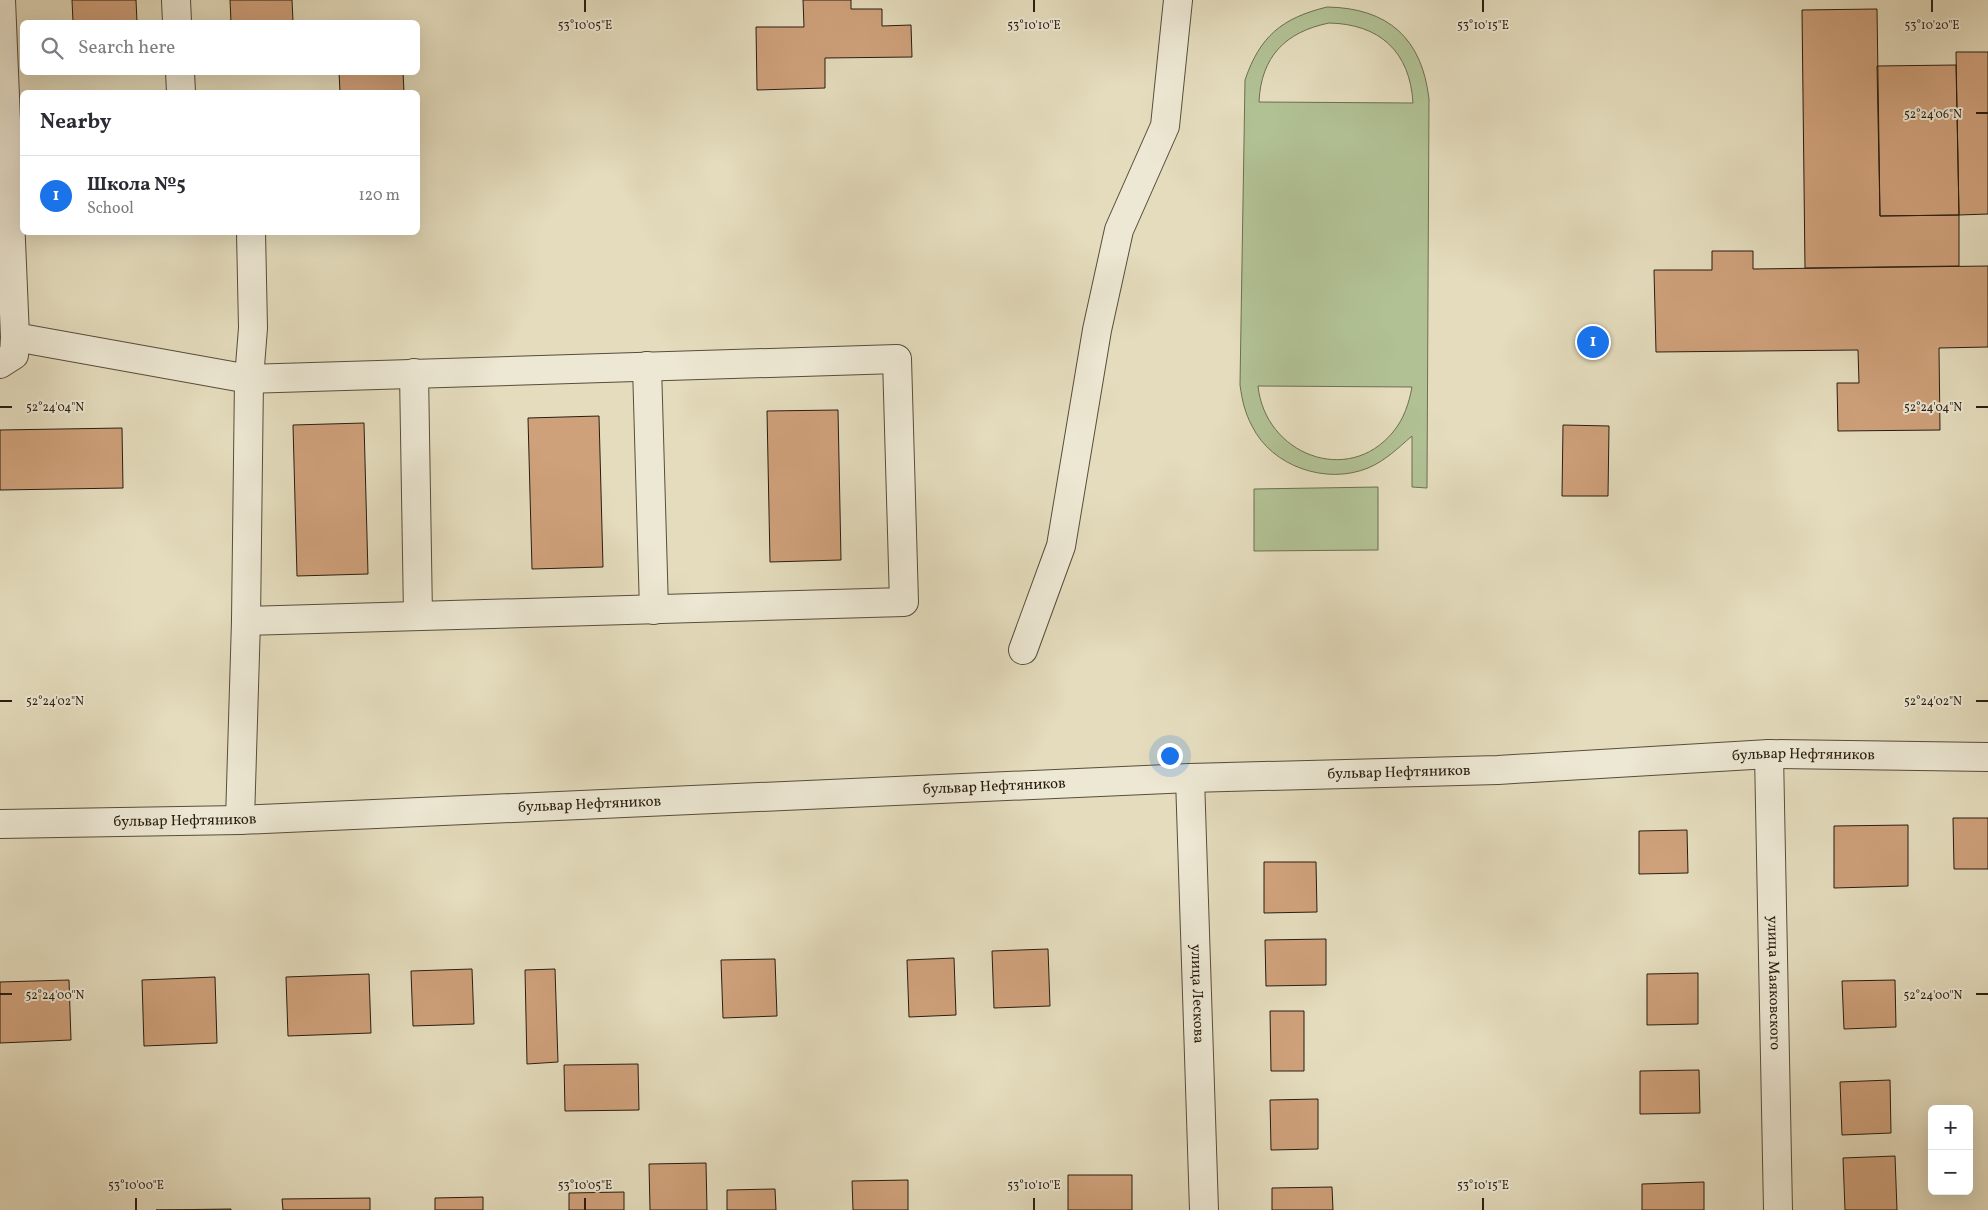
<!DOCTYPE html>
<html lang="en">
<head>
<meta charset="utf-8">
<style>
	body { margin:0; font-family:Vollkorn,serif; background:#f2f2f3; color:#2b2b33 }
	.controls { position:absolute; right:15px; bottom:15px; display:grid; overflow:hidden; border-radius:8px; box-shadow:0 5px 20px #0002 }
	.controls button { width:45px; height:45px; display:grid; place-items:center; padding:0; border:0; border-bottom:1px solid #e1e1e2; background:#fff; color:#2b2b33; font:25px sans-serif }
	.you { position:absolute; left:1169px; top:755px; width:18px; height:18px; margin:-12px; border:4px solid #fff; border-radius:50%; background:#1a73e8; box-shadow:0 0 0 8px #1a73e833 }
	.badge { display:grid; place-items:center; width:32px; height:32px; border-radius:50%; background:#1a73e8; color:#fff; font-size:16px; font-weight:700 }
	.pin { position:absolute; translate:-50% -50%; border:2px solid #fff; box-shadow:0 1px 5px #0006 }
	.list { margin:0; padding:0; list-style:none }
	h2 { display:flex; justify-content:space-between; align-items:center; height:65px; margin:0; padding:0 20px; font-size:21px }
	h2 small { font-size:16px; font-weight:400; color:#7c7c81 }
	.list li { display:grid; grid-template-columns:32px 1fr auto; gap:15px; align-items:center; box-sizing:border-box; height:80px; padding:0 20px; border-top:1px solid #e1e1e2 }
	.list b { display:block; font-size:19px; white-space:nowrap }
	.list p { margin:0; font-size:16px; white-space:nowrap; color:#7c7c81 }
	.list em { font-size:16px; font-style:normal; color:#7c7c81 }
	.icon { flex:none; width:28px; height:28px; fill:none; stroke:currentColor; stroke-width:2; stroke-linecap:round; stroke-linejoin:round }
	.map { position:relative; flex:none; width:1988px; height:1210px; overflow:hidden }
	.search { position:absolute; background:#fff; box-shadow:0 5px 20px #0002; left:20px; top:20px; width:400px; height:55px; display:flex; align-items:center; gap:12px; box-sizing:border-box; padding:0 18px; border-radius:8px; color:#7c7c81; font-size:19px }
	.panel { position:absolute; background:#fff; box-shadow:0 5px 20px #0002; left:20px; top:90px; width:400px; height:145px; border-radius:8px }
	.map>svg:first-child { display:block }
	.green { fill:#b1c194; stroke:#6d6f52; fill-rule:evenodd }
	.building { fill:#cfa17b; stroke:#291d10 }
	.lines { fill:none; stroke-linecap:round; stroke-linejoin:round }
	.minor-casing { stroke:#584d3b; stroke-width:30 }
	.minor { stroke:#ede8d4; stroke-width:28 }
	.ticks { fill:none; stroke:#291d10; stroke-width:2 }
	.labels { text-anchor:middle; dominant-baseline:central; stroke-width:4; stroke-linejoin:round; paint-order:stroke }
	.street-label { font-size:15px; fill:#291d10; stroke:#ede8d4 }
	.ticks-label { font-size:12px; text-anchor:middle; fill:#291d10; stroke:#ede8d4; stroke-width:4; stroke-linejoin:round; paint-order:stroke }
</style>
</head>
<body>
<div class="map">
<svg width="1988" height="1210" viewBox="0 0 1988 1210">
	<rect width="100%" height="100%" fill="#e4dcbd"/>
	<filter id="stains"><feTurbulence type="fractalNoise" baseFrequency=".004" numOctaves="4"/><feColorMatrix values="0 0 0 0 .2 0 0 0 0 .09 0 0 0 0 .02 0 0 0 .5 -.17"/></filter>
	<radialGradient id="worn" r=".72"><stop offset=".6" stop-color="#630" stop-opacity="0"/><stop offset="1" stop-color="#630" stop-opacity=".3"/></radialGradient>
	<path class="green" d="M1327,7C1388,8 1422,38 1429,99L1427,488L1412,487V436C1398,448 1385,461 1368,468C1327,485 1272,467 1252,426C1245,413 1242,400 1240,385L1245,80C1260,36 1282,18 1327,7ZM1329,23C1379,24 1410,51 1413,103L1259,102C1261,57 1285,32 1329,23ZM1258,386L1412,387C1409,403 1404,419 1393,432C1348,487 1265,454 1258,386Z
		M1378,487V550L1254,551V489Z"/>
	<path class="building" d="M72,0H136L137,22H73Z
		M230,0H292L293,22H231Z
		M803,0H851V9H882V26L911,25L912,57L825,58V88L757,90L756,27H804Z
		M1877,9L1880,216L1959,215V266L1805,268L1802,10Z
		M1956,52H1988V214L1959,215Z
		M1956,65L1959,215L1880,216L1877,66Z
		M339,72H403L404,92H340Z
		M347,232H383L347,234Z
		M1712,251H1753V269L1988,266V347L1939,348L1940,430L1838,431L1837,383H1859L1858,350L1656,352L1654,270H1712Z
		M838,410L841,560L770,562L767,411Z
		M599,416L603,567L532,569L528,418Z
		M364,423L368,574L297,576L293,425Z
		M1563,425L1609,426L1608,496H1562Z
		M122,428L123,488L0,490V430Z
		M1953,818H1988V869H1954Z
		M1908,825V886L1834,888V826Z
		M1687,830L1688,873L1639,874V831Z
		M1264,862H1316L1317,912L1264,913Z
		M1326,939V985L1266,986L1265,940Z
		M1048,949L1050,1006L994,1008L992,951Z
		M954,958L956,1015L909,1017L907,960Z
		M775,959L777,1016L723,1018L721,960Z
		M472,969L474,1024L413,1026L411,971Z
		M555,969L558,1062L527,1064L525,970Z
		M1698,973V1024L1647,1025V974Z
		M369,974L371,1033L288,1036L286,977Z
		M215,977L217,1043L144,1046L142,980Z
		M69,980L71,1040L0,1043V982Z
		M1895,980L1896,1027L1844,1029L1842,981Z
		M1270,1011H1304V1071H1271Z
		M638,1064L639,1110L565,1111L564,1065Z
		M1699,1070L1700,1113L1640,1114V1071Z
		M1890,1080L1891,1133L1842,1135L1840,1082Z
		M1318,1099V1149L1271,1150L1270,1100Z
		M1895,1156L1897,1210H1845L1843,1158Z
		M706,1163L707,1210H650L649,1164Z
		M1068,1175H1132V1210H1068Z
		M908,1180V1210H853L852,1181Z
		M1704,1182V1210H1642V1184Z
		M1332,1187L1333,1210H1272V1188Z
		M775,1189L776,1210H727V1190Z
		M624,1192V1210H569V1193Z
		M483,1197V1210H435V1198Z
		M370,1198V1210H283L282,1199Z
		M231,1209V1210H156Z"/>
	<g class="lines">
		<g class="minor-casing">
			<g id="minor">
				<path d="M1,0L15,337L249,379L897,359L904,602L246,621"/>
				<path d="M176,0L177,22"/>
				<path d="M180,72L181,92"/>
				<path d="M0,364L14,355L15,337"/>
				<path d="M647,366L654,610"/>
				<path d="M414,373L418,616"/>
				<path d="M1023,650L1061,546L1097,330L1119,230L1165,126L1178,0"/>
				<path id="s1" d="M1769,754L1778,1210"/>
				<path id="s2" d="M1190,778L1204,1210"/>
				<path d="M240,820L246,621L249,379L253,328L251,232"/>
				<path id="s3" d="M0,824L240,820L1190,778L1498,770L1769,754L1988,757"/>
			</g>
		</g>
		<use href="#minor" class="minor"/>
	</g>
	<path class="ticks" d="M585,0V12M1034,0V12M1483,0V12M1932,0V12M1976,113H1988M0,407H12M1976,407H1988M0,701H12M1976,701H1988M0,994H12M1976,994H1988M136,1198V1210M585,1198V1210M1034,1198V1210M1483,1198V1210"/>
	<g class="labels">
		<g class="street-label">
			<text stroke="none"><textPath href="#s3" startOffset="1805">бульвар Нефтяников</textPath></text>
			<text stroke="none"><textPath href="#s3" startOffset="1400">бульвар Нефтяников</textPath></text>
			<text stroke="none"><textPath href="#s3" startOffset="995">бульвар Нефтяников</textPath></text>
			<text stroke="none"><textPath href="#s3" startOffset="590">бульвар Нефтяников</textPath></text>
			<text stroke="none"><textPath href="#s3" startOffset="185">бульвар Нефтяников</textPath></text>
			<text stroke="none"><textPath href="#s1" startOffset="229">улица Маяковского</textPath></text>
			<text stroke="none"><textPath href="#s2" startOffset="216">улица Лескова</textPath></text>
		</g>
	</g>
	<g class="ticks-label">
		<text x="585" y="29">53°10'05"E</text>
		<text x="1034" y="29">53°10'10"E</text>
		<text x="1483" y="29">53°10'15"E</text>
		<text x="1932" y="29">53°10'20"E</text>
		<text x="1933" y="118">52°24'06"N</text>
		<text x="55" y="411">52°24'04"N</text>
		<text x="1933" y="411">52°24'04"N</text>
		<text x="55" y="705">52°24'02"N</text>
		<text x="1933" y="705">52°24'02"N</text>
		<text x="55" y="999">52°24'00"N</text>
		<text x="1933" y="999">52°24'00"N</text>
		<text x="136" y="1189">53°10'00"E</text>
		<text x="585" y="1189">53°10'05"E</text>
		<text x="1034" y="1189">53°10'10"E</text>
		<text x="1483" y="1189">53°10'15"E</text>
	</g>
	<rect width="100%" height="100%" filter="url(#stains)"/>
	<rect width="100%" height="100%" fill="url(#worn)"/>
</svg>
<div class="controls">
<button>+</button>
<button>−</button>
</div>
<div class="you"></div>
<div class="pin badge" style="left:1593px;top:342px">1</div>
<div class="search"><svg class="icon" aria-label="search" viewBox="0 0 24 24"><circle cx="10" cy="10" r="6"/><path d="M15 15l6 6"/></svg>Search here</div>
<section class="panel">
<h2>Nearby<small></small></h2>
<ul class="list">
<li><span class="badge">1</span><div><b>Школа №5</b><p>School</p></div><em>120 m</em></li>
</ul>
</section>
</div>
</body>
</html>
